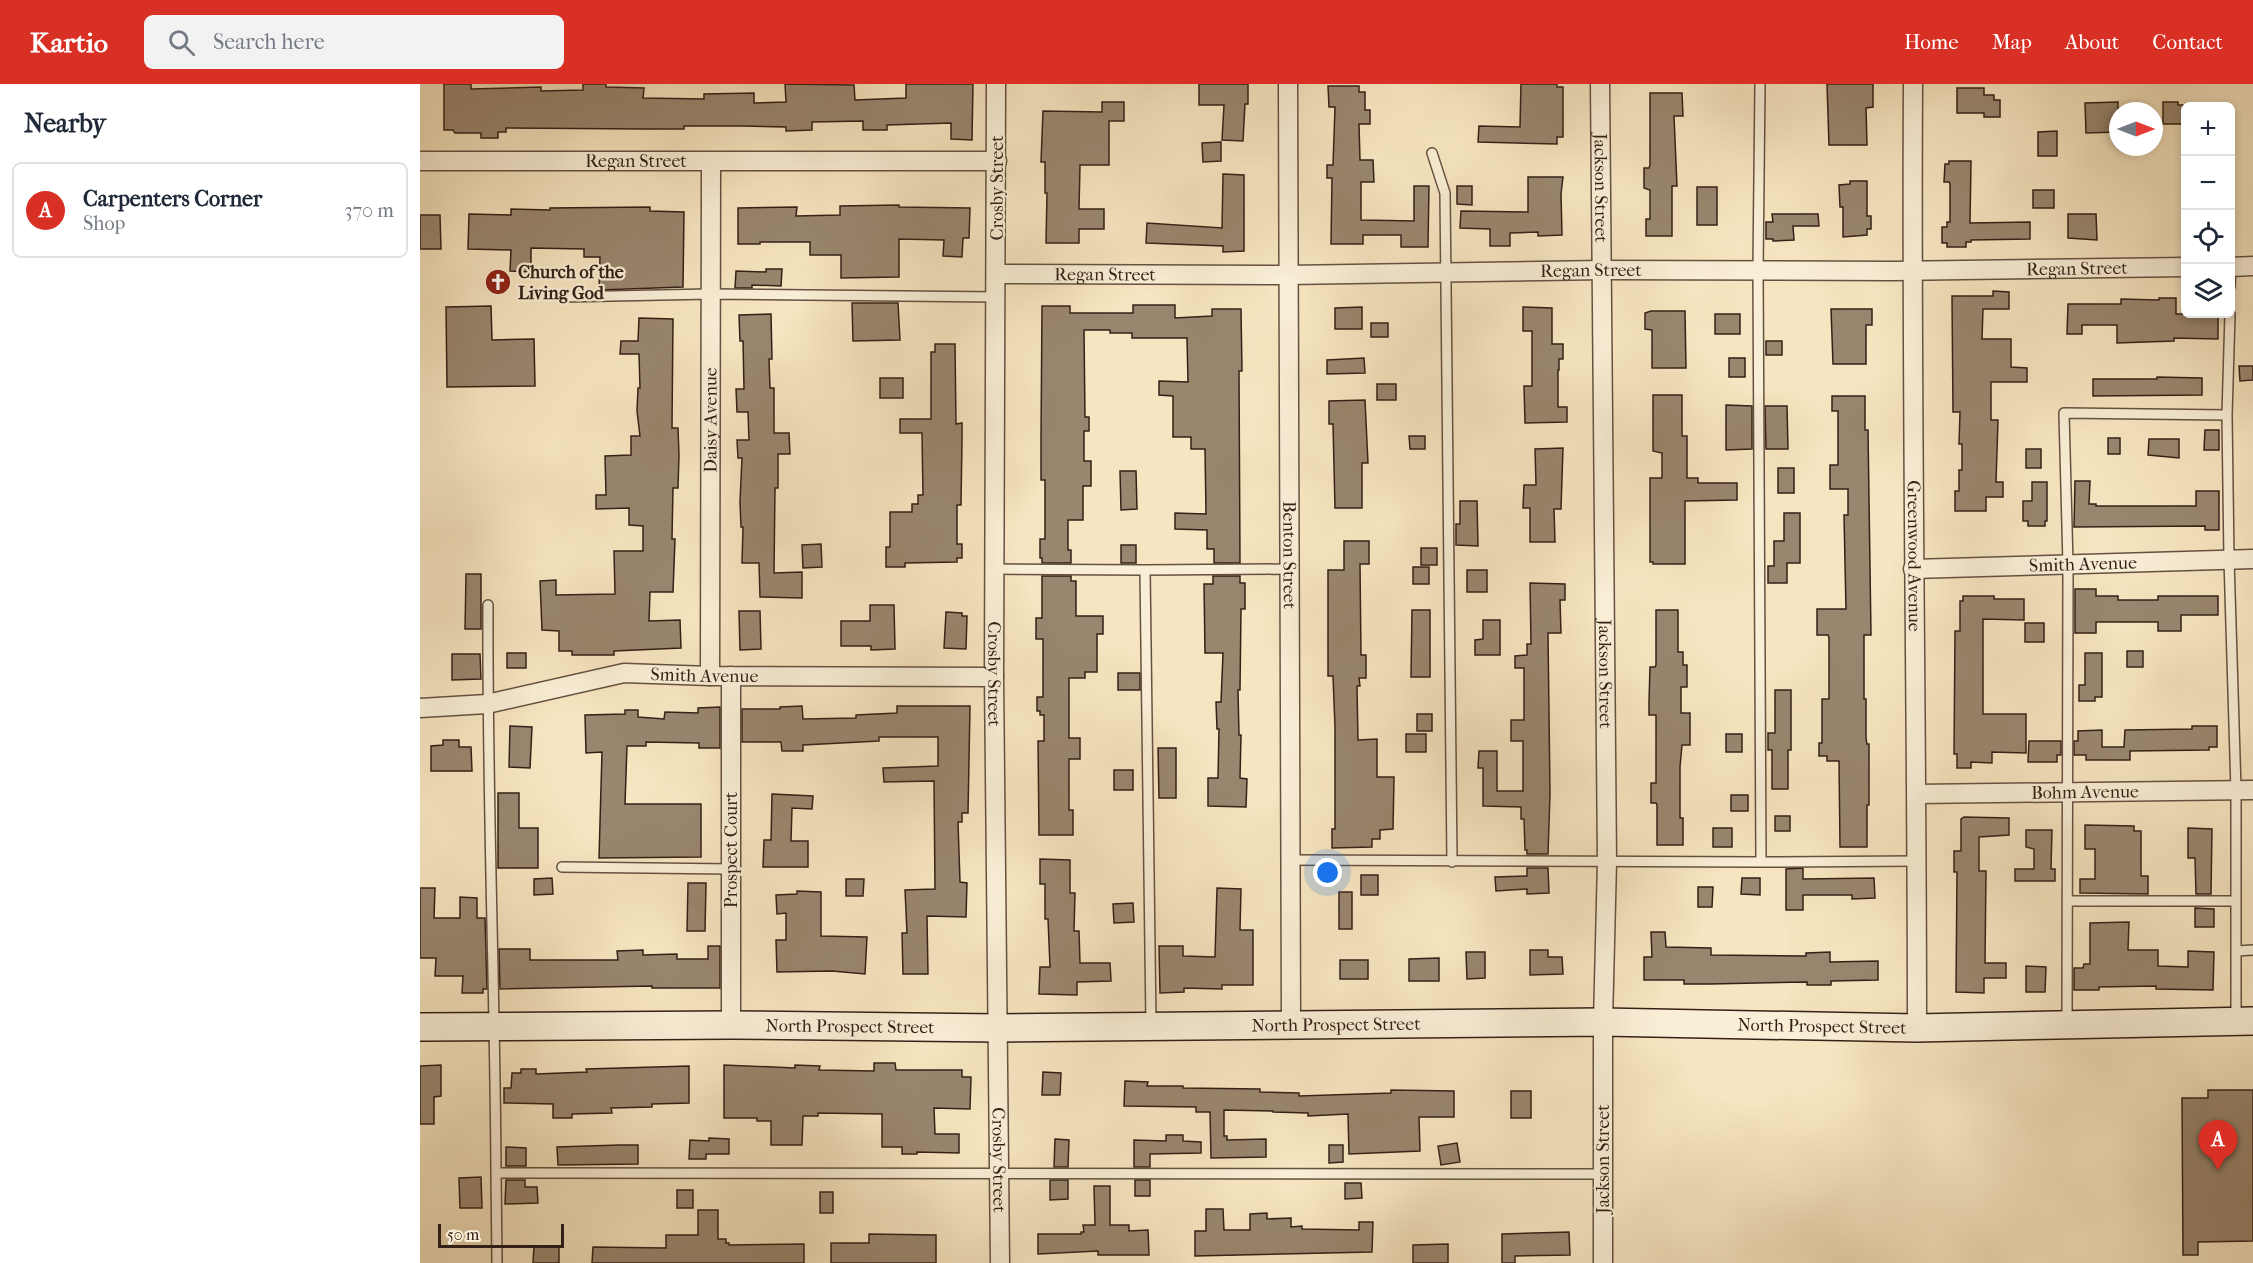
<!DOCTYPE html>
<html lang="en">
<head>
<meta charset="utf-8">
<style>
	body { margin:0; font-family:"IM FELL French Canon",serif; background:#f2f2f3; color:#1f2937 }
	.controls { position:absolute; right:18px; top:18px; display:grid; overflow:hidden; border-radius:9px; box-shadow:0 3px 9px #0003 }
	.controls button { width:54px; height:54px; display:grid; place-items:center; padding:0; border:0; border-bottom:2px solid #e0e1e3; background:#fff; color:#1f2937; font:30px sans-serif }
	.compass { position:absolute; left:1689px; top:18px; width:54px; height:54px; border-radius:50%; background:#fff; box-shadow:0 3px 9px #0003; rotate:90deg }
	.scale { position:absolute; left:18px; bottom:15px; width:126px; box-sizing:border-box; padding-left:6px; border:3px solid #352017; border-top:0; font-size:16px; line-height:21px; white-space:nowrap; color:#352017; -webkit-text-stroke:4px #f9eed6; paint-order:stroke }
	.you { position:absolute; left:908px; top:789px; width:21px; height:21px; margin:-15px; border:4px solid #fff; border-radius:50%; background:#1a73e8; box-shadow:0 0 0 9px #1a73e833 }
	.badge { display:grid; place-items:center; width:39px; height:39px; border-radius:50%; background:#d93025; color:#fff; font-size:20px; font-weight:700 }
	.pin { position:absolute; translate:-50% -50px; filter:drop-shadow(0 2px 3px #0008) }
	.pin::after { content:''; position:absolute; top:32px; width:21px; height:18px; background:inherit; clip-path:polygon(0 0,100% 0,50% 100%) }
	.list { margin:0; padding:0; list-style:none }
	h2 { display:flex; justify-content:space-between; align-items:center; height:78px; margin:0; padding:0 24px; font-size:26px }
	h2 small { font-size:20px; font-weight:400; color:#747a83 }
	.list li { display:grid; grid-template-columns:39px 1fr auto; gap:18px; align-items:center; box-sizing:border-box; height:96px; margin:0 12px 12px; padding:0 12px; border:2px solid #e0e1e3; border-radius:9px }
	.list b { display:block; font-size:22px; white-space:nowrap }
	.list p { margin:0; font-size:20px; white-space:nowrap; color:#747a83 }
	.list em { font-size:20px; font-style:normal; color:#747a83 }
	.icon { flex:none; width:33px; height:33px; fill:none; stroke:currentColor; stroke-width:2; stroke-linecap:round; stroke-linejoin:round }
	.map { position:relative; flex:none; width:1833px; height:1179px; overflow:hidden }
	header { display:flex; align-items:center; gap:36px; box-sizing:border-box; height:84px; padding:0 30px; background:#d93025; color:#fff }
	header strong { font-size:28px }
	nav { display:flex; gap:33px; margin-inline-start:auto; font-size:21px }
	.search { width:420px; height:54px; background:#f2f2f3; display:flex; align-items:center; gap:15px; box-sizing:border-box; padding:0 21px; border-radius:9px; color:#747a83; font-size:22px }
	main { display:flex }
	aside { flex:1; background:#fff }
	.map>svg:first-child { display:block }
	.building { fill:#99866f; stroke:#352017; stroke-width:1.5 }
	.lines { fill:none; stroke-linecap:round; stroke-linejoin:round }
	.lane-casing { stroke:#655141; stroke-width:12 }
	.street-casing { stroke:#655141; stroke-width:21 }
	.secondary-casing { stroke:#352017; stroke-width:30 }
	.lane { stroke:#f9eed6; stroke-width:9 }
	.street { stroke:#f9eed6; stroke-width:18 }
	.secondary { stroke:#f9eed6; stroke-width:27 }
	.labels { text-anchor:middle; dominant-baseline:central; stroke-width:4.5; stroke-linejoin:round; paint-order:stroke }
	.street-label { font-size:18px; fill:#352017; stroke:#f9eed6 }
	.poi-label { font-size:18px; font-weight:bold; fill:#352017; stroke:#f9eed6; text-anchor:start }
</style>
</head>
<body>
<header>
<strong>Kartio</strong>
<div class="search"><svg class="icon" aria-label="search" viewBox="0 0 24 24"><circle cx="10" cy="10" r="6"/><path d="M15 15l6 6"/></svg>Search here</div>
<nav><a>Home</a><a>Map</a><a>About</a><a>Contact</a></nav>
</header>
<main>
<aside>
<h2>Nearby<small></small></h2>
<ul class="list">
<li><span class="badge">A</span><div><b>Carpenters Corner</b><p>Shop</p></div><em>370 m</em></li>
</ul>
</aside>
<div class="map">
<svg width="1833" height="1179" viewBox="0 0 1833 1179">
	<rect width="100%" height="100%" fill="#f6e5c0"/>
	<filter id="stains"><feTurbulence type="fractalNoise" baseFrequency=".00333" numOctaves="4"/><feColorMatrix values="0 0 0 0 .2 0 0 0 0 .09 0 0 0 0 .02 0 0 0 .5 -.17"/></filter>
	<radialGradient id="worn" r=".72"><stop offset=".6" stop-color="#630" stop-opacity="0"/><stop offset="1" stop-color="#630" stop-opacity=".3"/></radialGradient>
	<path class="building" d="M24,0H51V5L121,3V7L163,6V0H186V3L224,4L223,14L284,15V10L334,9V19L366,18L365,0L434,1L435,16L486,14V0H553L552,56L531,55V39L467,41V46H443V37L392,38V46L366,47V43L323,42H264V45H223L86,44V48H78V54H61V49H35L33,46H24Z
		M779,0H828V20H825L823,57L802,56L804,21H779Z
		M1101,0H1137V3H1143V53H1137V60L1058,58L1059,42L1100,43Z
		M1407,0H1453V23L1446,24L1447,61H1409Z
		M908,2H939V8H945V26H950V40H939L940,76H953L954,98H941V136L994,137V102H1009L1008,163H981V151H943V160H911L912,94H907V81H913L915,23H909Z
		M1537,4H1564V11H1574V16H1580V33H1564V29H1537Z
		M1230,9H1262L1263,32H1254L1257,102H1252V152H1226V135H1230V106L1224,104V84H1229L1230,81Z
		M682,18H704V37H689V81H660L659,125H684V145H659V159H626L627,109H625V78H621L623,27L682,28Z
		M1698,18V48L1666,49L1665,19Z
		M1743,18H1758V21H1766V40H1743Z
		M1637,47V72H1618V48Z
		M801,58V77L783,78L782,59Z
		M1529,77H1551L1550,139L1610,138V155L1551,156V158H1546V163H1527V159H1522V143H1527V138H1530V100L1529,98H1524L1525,80H1529Z
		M803,90L824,91V167L803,168V162L726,159L727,139L802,144Z
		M1108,93H1143L1141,110L1142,151L1118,152V148L1090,149V162H1070V145L1040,144L1041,127L1108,128Z
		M1430,97H1447V132H1451V145H1447V151L1423,153V123H1420L1419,101L1430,100Z
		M1037,102H1052V121L1037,120Z
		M1277,103H1297V141H1277Z
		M1613,106H1634V124H1613Z
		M479,121V123L550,124L549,154H543L542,173L523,172L524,156L479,155V193L421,194V171H390V158H340V160H318V124L377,123L376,132L420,131V122Z
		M230,123V127L264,128L263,203L179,206L180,173H164V165L111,164V188L90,187L91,166L48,165L49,130L91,131V125L130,126V124Z
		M1352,130H1398L1399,142H1373L1374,156L1353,157V155H1346V138H1353Z
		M1648,130H1676L1677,156L1648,154Z
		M0,131H20L21,165H0Z
		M346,185H362L361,202L332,201V204H315L316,187L346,188Z
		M1573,207L1589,208V225H1563L1562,255H1591V283L1607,284V298H1571V336H1578L1576,398H1583V413H1566V427H1535V407H1539V386H1542V360H1539L1540,328H1533L1532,212H1573Z
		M1739,214H1756V230H1798V255L1754,254V257L1697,259V241H1662V250H1647L1648,220H1701V215L1739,216Z
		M432,219H478L480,256L433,257Z
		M713,221H755V234L792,232V225H821L822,287H819L820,479H794V465H787V446L755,445V429L786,430L785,365H771V353H753V312L739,311V297L768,298L767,254H712V249H690V246H664L665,333H669V347H664V377H671V402H663V436H648V466H651V479H622V474H620V455H625V396H621V353L622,222H650V229H713Z
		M71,222L72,256L114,255L115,302L27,303L26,223Z
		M942,223V245H915V224Z
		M1103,223L1132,224V260H1143V275H1139V286H1138V323H1147V338L1105,339L1104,302H1112V247H1103Z
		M1411,225H1452V241H1446V280H1413Z
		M1231,227H1265L1266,284H1232V246L1225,245V229Z
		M351,230L352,275H349L350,304H354V349H369L370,370H358V404H355L354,489L382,488V514L340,513L339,479H322L323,443H321L320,418L322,374H318L317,356H329L328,328H317L316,305H324L323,257H320L319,231Z
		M1295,230H1320V250H1295Z
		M219,234L253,235L252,344H258L259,371L258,404H253L252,455H255L253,508H230L229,537L260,536L261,564L194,567V571H152V567H139V547L122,546L120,497L136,496V511L195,510L194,467H223V442L209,441V424L176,425V411H186L185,372L211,371V352H220L217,327L218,304H220L219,270H200L201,257H218Z
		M951,239H968V253H951Z
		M1346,257H1362V271H1346Z
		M515,260H535L536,340L542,339V356L541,421H537V460H542V474H537V478L485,479V483H466V463H470V428H492V420H498V411H503L502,349H480V335H511V268H515Z
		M944,274L945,289L907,290V276Z
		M1309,274H1325V293H1309Z
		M1819,282H1833V296L1820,297Z
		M1737,293L1782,294V311L1673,312V295H1737Z
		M460,294H483V314H460Z
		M957,300H976V316H957Z
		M1233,311H1262V352H1267V394H1278V399H1317V416L1265,417V480H1233V478H1230V394H1242V369L1233,367Z
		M1412,312H1445V346H1448L1451,551H1444V615H1446V654L1447,660H1449V721H1447V763H1420L1419,677H1407V672H1399V659H1402V615H1409V554L1408,551H1397V525H1426L1424,431H1428V405H1410V381H1418V327H1412Z
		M945,316L948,379H942V424H915L913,340H909V317Z
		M1306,321L1332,322V365L1306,366Z
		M1345,322H1367L1368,365H1346Z
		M1785,346H1799V366H1784Z
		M989,352H1005V365H990Z
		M1688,354H1700V370H1688Z
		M1729,355H1759V374L1728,371Z
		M1143,364L1141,425H1134L1135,458H1110V424H1103L1104,401H1116L1115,365Z
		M1606,365H1621V384H1606Z
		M1358,384H1374V409H1358Z
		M700,387H716L717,425L701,426Z
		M1655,397H1670L1669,420H1676V422H1776V407H1799V446H1785V442L1654,443Z
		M1612,398H1627V437H1625V442H1608V437H1603V417H1612Z
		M1040,417H1057L1058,462L1036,461V440H1040Z
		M1364,429H1380V479H1367V499H1348V482H1354V457H1364Z
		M924,457H949V480H940L941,571H946V594H939L940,602H937L938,656L957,655V693H974L973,745L960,746V755H952V763L912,764V745H915V643L913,592H908V486H924Z
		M401,460L402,483L383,484L382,461Z
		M701,461H716V479H701Z
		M1001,464H1017V481H1001Z
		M993,483H1009V500H993Z
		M1047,486H1067V508H1047Z
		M46,490H61V545H45Z
		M622,492H651V497H656V532H683V550H677V588H665V594H649V654H660V675H649V726H653V751H619L618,657H624V631H620V627H617V613H623V555H616V534H622Z
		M793,492H820V499H825V525H821L820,606H818L819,651H821L820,694L827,695L826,723L788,722V694H798L799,645H797L796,618H801L803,569H785L784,500H793Z
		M1110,499L1145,500V516H1140L1141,549H1128L1130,710L1128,770H1107V766H1105L1104,735H1101V723L1063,722V684H1058L1059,667H1077V707H1103V657H1091V636H1104V584H1095V572L1107,571V560H1111Z
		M1655,505H1676V512H1698V516H1738V512H1798V531H1761V547H1738V538H1676V549H1655Z
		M1543,512H1574V515H1604V536L1563,535V630H1606V669L1572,668V679L1551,678V684H1537V670H1534L1535,547H1540V517H1543Z
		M450,521H474L475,565L451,566V562H421V537H450Z
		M992,526H1010V593H991Z
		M1236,526H1258V568H1263V581H1267V603H1261V629H1270V661H1262L1260,683V734H1263V761H1237V721L1236,719H1231V699H1236V631H1229V618L1230,583H1235L1236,581Z
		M319,527H340L341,565L320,566Z
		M526,528L542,529V532H547L546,565L524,564Z
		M1063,536H1080V571H1055V556L1063,555Z
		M1605,539H1624V558H1605Z
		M1707,567H1723V583H1707Z
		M87,569H106V584H87Z
		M1665,569H1682V613H1675V617H1659V601H1665Z
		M32,570H60L61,595L32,596Z
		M698,589H720V606H698Z
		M1355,606H1371V666H1368V705H1352V666H1348V649H1355Z
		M382,622L383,635L436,634V631L477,629V622H550L548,729H542V738H538L540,798L547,799L546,833L507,832L508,890H483L482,849H487L485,806L515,805L514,697L464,698L463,684L518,682V653H459V657L383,661V667H362L361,658H322V625H360V623Z
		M300,623V664H279V659L226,658V662H207L205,720H281V773L179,774L182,668L166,669L165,631L205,630V626H218V633L244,635L245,628L278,629V624Z
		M997,630H1012V647H997Z
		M90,642L112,643L110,684L89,683Z
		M1772,642H1797V663H1789V666L1710,667V676H1666V671H1654V657H1658V647L1682,646V663H1704L1705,646L1772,645Z
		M986,650H1006V668H986Z
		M1306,650H1322V668H1306Z
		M23,656H39V663H51L52,687H11V662L23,661Z
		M1609,657H1641V671H1637V678H1608Z
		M738,664H756V714H739Z
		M694,686H713V706H694Z
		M78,709H99V744H118V784H78Z
		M352,710L393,712L392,725L372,724L371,757H388V783H343L344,756H351Z
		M1311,711H1328V727H1311Z
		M1355,732H1370V747H1355Z
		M1544,733L1589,734V751L1559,753V787H1566L1565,879H1586V894H1564V909L1536,908L1537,788H1534V767H1541V735Z
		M1665,741L1714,742V747H1721V792H1728V810L1660,809V795H1675V765H1665Z
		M1293,744H1312V763H1293Z
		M1768,744L1792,745L1791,810H1776L1775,774H1768Z
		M1606,746H1632L1631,785H1635V797H1595V785H1614V765L1606,763Z
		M620,775L650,776V809H655L654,847H659L660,879H690L691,897L657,898V911L619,910L620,883H630L628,835H625V800H620Z
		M1107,784H1128L1129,809L1107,810V805L1076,807L1075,793L1107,792Z
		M1383,784V795L1454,794L1455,814L1432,815V811H1383V826H1366V785Z
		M941,791H958V811H941Z
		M132,794L133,810L114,811V795Z
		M1322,794H1340V811L1321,810Z
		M426,795H444L443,812H426Z
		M268,799H286L285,847H267Z
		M1278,803H1293L1292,823H1278Z
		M0,804H15L14,834H40V813L57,814V834H65L67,905H63V909H42L43,892H15L16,874H0Z
		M797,804L821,805L820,846H833V901H802V905L764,904V908L740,909L739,862H763V872L795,873Z
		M377,807L401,808V852L447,853L445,890L412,887L357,888L356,856H366V829L357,830L356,811L377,810Z
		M919,808H932V845H919Z
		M713,819L714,838L694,839L693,820Z
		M1775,824L1794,825V843H1775Z
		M1709,838L1708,866H1738V882L1768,883V867L1794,868L1793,906L1736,905V902L1679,903V906H1654V884H1663L1664,880H1670V839Z
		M1231,848H1245L1246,863L1291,864V871L1386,872V869L1410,868V878L1458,877V896L1411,897V901H1387V898L1290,900H1264V896H1224V873H1232Z
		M288,862H300V904H232V902L80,905L79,865H110V876H198L197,867L223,866V871L257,870V875H288Z
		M1110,866H1128V873H1142L1143,890L1110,891Z
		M1046,868H1065V894L1047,895Z
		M1019,874V897H989V875Z
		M920,876H948V895H920Z
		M1606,882L1626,883L1625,908H1606Z
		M454,979H475L476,986H542V993H551L550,1025L514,1024L515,1050H539V1069L497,1068V1070H482V1063H462V1030L398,1029V1032H383L382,1061H351V1037H337V1034H304V981L375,984V981L400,982L399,986L454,987Z
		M21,981V1012L14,1013V1040H0V982Z
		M269,982V1019L232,1020V1023L191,1024L192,1029L152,1030V1034H133V1020L84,1019V1004H91L92,989H101V985H116V990L167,988L166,985Z
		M623,988L641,989L640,1011H622Z
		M705,997L728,998L727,1002H763V1004L840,1005V1008L879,1009V1012L971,1009V1006L1034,1007V1033H999L1000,1067L929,1070L928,1030L888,1032V1029L853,1028V1027L804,1026V1052H807V1056L846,1055V1073L791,1074L790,1028H776V1023L704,1022Z
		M1788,1006H1833V1157L1778,1158V1171H1763L1762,1014H1788Z
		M1091,1007H1111V1034H1091Z
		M746,1051H763V1057L781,1058V1069L730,1070V1083H714V1056L746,1057Z
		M289,1054L309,1055V1070H286V1075H269L270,1056L289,1057Z
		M635,1055L649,1056L648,1083H634Z
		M1037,1059L1040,1078L1021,1081L1018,1062Z
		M199,1061H218V1080L138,1081L137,1063Z
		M909,1061H923V1078L909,1079Z
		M86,1063L106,1064V1082H86Z
		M61,1093L62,1124H40L39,1094Z
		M86,1096H105V1103H117L118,1119L85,1120Z
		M630,1096H648V1115L630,1116Z
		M715,1096H730V1112H715Z
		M925,1099H941L942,1114L925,1115Z
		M674,1102H690V1141H709V1147L728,1146L729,1171H678V1167L618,1170V1150H661V1148H664L663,1141H675Z
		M257,1106H273V1124H257Z
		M400,1108H413V1129H400Z
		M786,1125H803L804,1146H830V1130L847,1129V1135L871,1134V1143L882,1142V1145L939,1146V1138H953L952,1168L775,1172V1147H786Z
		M278,1126H298V1155H306V1159H309V1161L384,1160V1179H172L173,1163L246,1164V1151H278Z
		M1149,1148L1150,1171L1095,1172V1179H1082V1150Z
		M449,1150L516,1151V1179H411V1159H449Z
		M1028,1160V1179H993V1161Z
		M114,1162L139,1163V1179H113Z"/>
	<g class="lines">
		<g class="lane-casing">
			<path id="lane" d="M1340,0L1338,186L1341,778L1497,777
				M1012,69L1025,109L1032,778
				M1810,202L1811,183
				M142,213L290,210L576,213
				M1810,230L1807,331L1809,475L1816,706V935
				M574,485L725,486
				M68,521C67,710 75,900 76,1089
				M870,776L1341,778
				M142,783L311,785
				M1647,817H1816
				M1816,867L1833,866
				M1647,937L1648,481L1644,329L1807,331
				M731,940L725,486L869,485
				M77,1179L76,1089L1184,1090"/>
		</g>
		<g class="street-casing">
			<g id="street">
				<path id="s1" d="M576,0L574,593L580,1179"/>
				<path id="s2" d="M868,0L871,941"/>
				<path id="s3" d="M1180,0L1187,778L1183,938V1179"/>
				<path id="s4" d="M1493,0C1491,315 1497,629 1497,944"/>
				<path id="s5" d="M0,77H577"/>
				<path d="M1810,183L1833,182"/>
				<path id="s6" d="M577,190L868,191L1182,186L1473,187L1766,183"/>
				<path id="s7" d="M1493,485L1833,475"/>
				<path id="s8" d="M290,592L291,79"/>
				<path d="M311,592V941"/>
				<path id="s9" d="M0,624L67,620L204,589L290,592L574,593"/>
				<path id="s10" d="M1497,710L1833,706"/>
			</g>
		</g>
		<g class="secondary-casing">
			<g id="secondary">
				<path id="s11" d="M0,943L311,941L578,944L1183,938L1497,944L1833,937"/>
			</g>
		</g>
		<use href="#lane" class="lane"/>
		<use href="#street" class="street"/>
		<use href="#secondary" class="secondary"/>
	</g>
	<defs>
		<g id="church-disc" transform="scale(1.35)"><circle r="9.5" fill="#8f2418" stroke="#f9eed6"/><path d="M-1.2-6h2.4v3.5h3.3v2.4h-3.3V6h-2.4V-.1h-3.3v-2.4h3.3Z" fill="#fff"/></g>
	</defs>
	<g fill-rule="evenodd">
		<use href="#church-disc" x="78" y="198"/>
	</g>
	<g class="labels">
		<g class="street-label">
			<text stroke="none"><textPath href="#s5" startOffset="216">Regan Street</textPath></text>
			<text transform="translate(577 104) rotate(-90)">Crosby Street</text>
			<text stroke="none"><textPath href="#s3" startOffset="104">Jackson Street</textPath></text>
			<text stroke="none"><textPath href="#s6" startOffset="1080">Regan Street</textPath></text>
			<text stroke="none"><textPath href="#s6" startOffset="594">Regan Street</textPath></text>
			<text stroke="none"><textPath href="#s6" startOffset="108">Regan Street</textPath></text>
			<text stroke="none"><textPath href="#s8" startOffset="256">Daisy Avenue</textPath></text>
			<text stroke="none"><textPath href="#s2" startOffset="471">Benton Street</textPath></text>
			<text stroke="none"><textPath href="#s4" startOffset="472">Greenwood Avenue</textPath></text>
			<text stroke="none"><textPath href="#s7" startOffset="170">Smith Avenue</textPath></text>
			<text stroke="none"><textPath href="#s1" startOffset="590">Crosby Street</textPath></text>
			<text stroke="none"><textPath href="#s3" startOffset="590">Jackson Street</textPath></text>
			<text stroke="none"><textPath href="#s9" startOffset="288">Smith Avenue</textPath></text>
			<text stroke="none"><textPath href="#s10" startOffset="168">Bohm Avenue</textPath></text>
			<text transform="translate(311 766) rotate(-90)">Prospect Court</text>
			<text stroke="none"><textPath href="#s11" startOffset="916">North Prospect Street</textPath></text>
			<text stroke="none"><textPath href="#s11" startOffset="430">North Prospect Street</textPath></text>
			<text stroke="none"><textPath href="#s11" startOffset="1402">North Prospect Street</textPath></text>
			<text stroke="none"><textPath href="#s1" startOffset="1076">Crosby Street</textPath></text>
			<text transform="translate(1183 1075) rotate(-90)">Jackson Street</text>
		</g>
		<g class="poi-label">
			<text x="98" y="188">Church of the<tspan x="98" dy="21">Living God</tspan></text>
		</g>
	</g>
	<rect width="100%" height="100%" filter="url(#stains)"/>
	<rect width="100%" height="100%" fill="url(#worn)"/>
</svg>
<div class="controls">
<button>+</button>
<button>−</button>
<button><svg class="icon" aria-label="locate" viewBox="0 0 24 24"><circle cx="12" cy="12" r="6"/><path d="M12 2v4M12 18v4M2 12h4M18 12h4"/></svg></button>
<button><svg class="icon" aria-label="layers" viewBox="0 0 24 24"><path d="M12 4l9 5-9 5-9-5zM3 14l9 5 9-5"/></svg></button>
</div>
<svg class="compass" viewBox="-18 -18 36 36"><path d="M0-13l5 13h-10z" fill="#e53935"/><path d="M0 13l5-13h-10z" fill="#747a83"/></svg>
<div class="scale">50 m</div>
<div class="you"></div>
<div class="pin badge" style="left:1798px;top:1086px">A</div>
</div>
</main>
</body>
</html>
